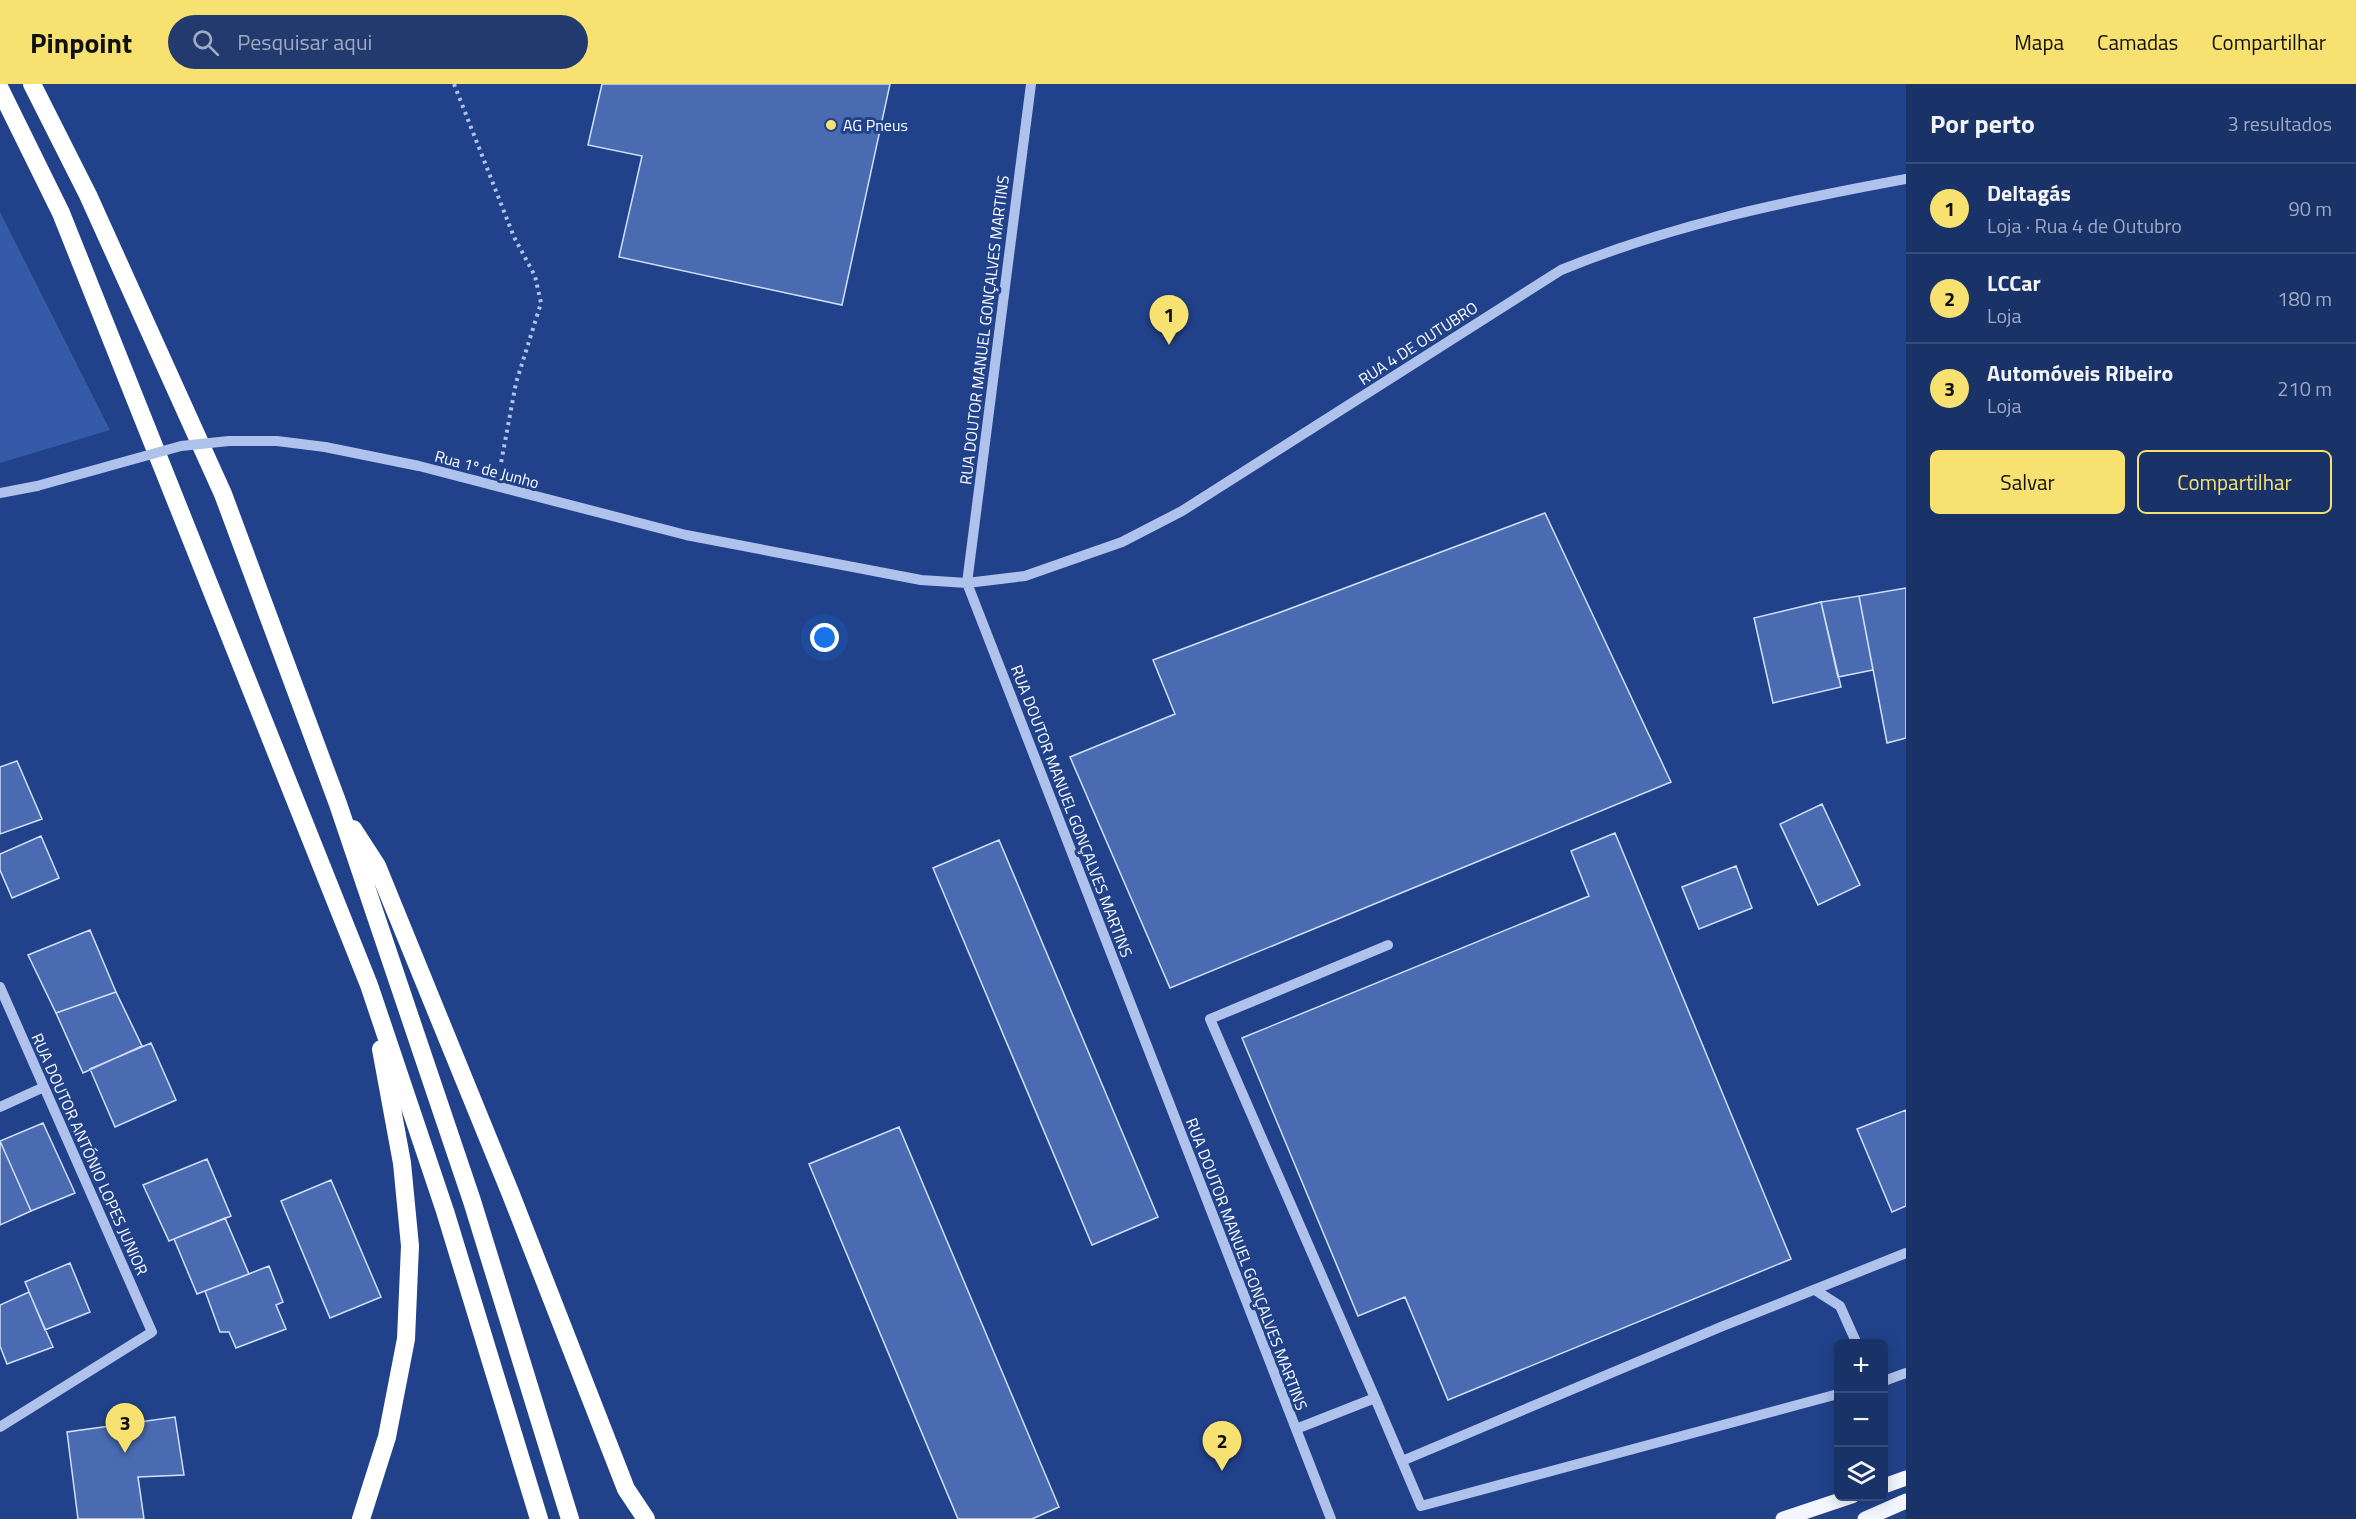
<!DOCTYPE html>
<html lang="pt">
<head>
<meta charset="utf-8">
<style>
	body { margin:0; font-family:"Titillium Web",sans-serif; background:#223a6e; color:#f1f3f6 }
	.controls { position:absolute; right:18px; bottom:18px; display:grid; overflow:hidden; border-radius:9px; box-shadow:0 3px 15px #0003 }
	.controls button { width:54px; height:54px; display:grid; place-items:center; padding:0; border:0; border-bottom:2px solid #374d7c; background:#193268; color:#f1f3f6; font:30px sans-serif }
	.you { position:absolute; left:825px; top:554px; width:21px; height:21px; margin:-15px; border:4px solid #fff; border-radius:50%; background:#1a73e8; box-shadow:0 0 0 9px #1a73e833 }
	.badge { display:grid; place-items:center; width:39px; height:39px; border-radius:50%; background:#f7e170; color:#111; font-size:20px; font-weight:700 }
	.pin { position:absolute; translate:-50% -50px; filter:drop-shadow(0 2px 3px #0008) }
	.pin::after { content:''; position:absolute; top:32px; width:21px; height:18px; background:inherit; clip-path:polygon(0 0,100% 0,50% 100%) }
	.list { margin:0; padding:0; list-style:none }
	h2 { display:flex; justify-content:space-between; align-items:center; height:78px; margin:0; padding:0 24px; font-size:26px }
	h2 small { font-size:20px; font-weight:400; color:#9faac0 }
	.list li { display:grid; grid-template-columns:39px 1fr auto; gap:18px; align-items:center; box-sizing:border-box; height:90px; padding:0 24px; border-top:2px solid #374d7c }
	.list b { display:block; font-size:22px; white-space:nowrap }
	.list p { margin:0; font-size:20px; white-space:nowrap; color:#9faac0 }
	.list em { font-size:20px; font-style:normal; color:#9faac0 }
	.actions { display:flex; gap:12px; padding:18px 24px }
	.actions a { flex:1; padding:14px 0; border:2px solid #f7e170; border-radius:9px; text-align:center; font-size:21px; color:#f7e170 }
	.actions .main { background:#f7e170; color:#111 }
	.icon { flex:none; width:33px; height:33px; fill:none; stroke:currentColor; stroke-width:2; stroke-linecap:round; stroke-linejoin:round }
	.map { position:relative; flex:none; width:1906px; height:1435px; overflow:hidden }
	header { display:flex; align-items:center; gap:36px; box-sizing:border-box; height:84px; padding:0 30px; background:#f7e170; color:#111 }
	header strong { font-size:28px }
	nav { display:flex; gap:33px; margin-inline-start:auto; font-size:21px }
	.search { width:420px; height:54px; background:#223a6e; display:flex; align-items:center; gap:15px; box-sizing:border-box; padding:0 21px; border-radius:33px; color:#9faac0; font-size:22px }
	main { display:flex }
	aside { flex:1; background:#193268 }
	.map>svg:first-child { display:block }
	.green { fill:#355aa8 }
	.building { fill:#4a6bb2; stroke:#d3dff8; stroke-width:1.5 }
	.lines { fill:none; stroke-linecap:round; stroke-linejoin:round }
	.path { stroke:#aec2eb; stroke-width:4; stroke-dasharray:3 4.5; stroke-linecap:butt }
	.minor { stroke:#aec2eb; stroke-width:10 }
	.major { stroke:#f3f6fe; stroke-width:15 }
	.highway { stroke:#fff; stroke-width:18 }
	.minor-bridge { stroke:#aec2eb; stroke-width:10 }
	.poi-dot { fill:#f7e170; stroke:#21428b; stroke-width:2 }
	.labels { text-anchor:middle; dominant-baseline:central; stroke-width:6; stroke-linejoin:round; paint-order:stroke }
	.poi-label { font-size:16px; fill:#fff; stroke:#21428b; text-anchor:start }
	.street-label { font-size:16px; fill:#fff; stroke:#21428b }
</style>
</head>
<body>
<header>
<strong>Pinpoint</strong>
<div class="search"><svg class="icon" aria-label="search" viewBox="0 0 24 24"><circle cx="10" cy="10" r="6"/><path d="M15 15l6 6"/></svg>Pesquisar aqui</div>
<nav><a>Mapa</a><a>Camadas</a><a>Compartilhar</a></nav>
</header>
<main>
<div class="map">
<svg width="1906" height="1435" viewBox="0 0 1906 1435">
	<rect width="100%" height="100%" fill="#21428b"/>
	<path class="green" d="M0,128L110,346L0,379Z"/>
	<path class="building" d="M602,0H890L842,221L619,173L642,72L588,61Z
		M1545,429L1671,698L1170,904L1070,673L1175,630L1153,576Z
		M1906,504V654L1887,659L1859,512Z
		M1859,512L1873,586L1838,593L1821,518Z
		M1821,518L1841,603L1773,619L1754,534Z
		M17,677L42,735L0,750V683Z
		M1822,720L1860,801L1818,821L1780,740Z
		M1615,749L1791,1175L1448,1316L1405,1213L1358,1232L1242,954L1589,812L1571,767Z
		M41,752L59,794L12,814L0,786V770Z
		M999,756L1158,1133L1092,1161L933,784Z
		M1736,782L1752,824L1699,845L1682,803Z
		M90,846L116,908L56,929L28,871Z
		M116,908L142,962L83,989L56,929Z
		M151,959L176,1016L115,1043L90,985Z
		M1906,1026V1122L1892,1128L1857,1045Z
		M43,1039L75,1109L31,1127L0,1057Z
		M899,1043L1059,1423L1032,1435H958L809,1080Z
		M0,1057L31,1127L0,1141Z
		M207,1075L231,1132L169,1157L143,1101Z
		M331,1096L381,1213L330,1234L281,1117Z
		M225,1134L249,1190L197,1210L174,1155Z
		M70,1179L90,1228L45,1246L25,1198Z
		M269,1182L283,1218L276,1221L286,1245L236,1264L229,1248H220L205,1207Z
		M29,1208L53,1263L7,1280L0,1262V1221Z
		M175,1333L184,1391L138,1393L144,1435H78L67,1348Z"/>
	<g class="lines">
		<path class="path" d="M454,0L514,153L535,192L541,219L516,299L501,379"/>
		<path class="minor" d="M1031,0L967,499L1331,1435
			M325,363L419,382L686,451L921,496L967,499L1025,492L1122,458L1182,427L1561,186C1674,140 1787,117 1906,95
			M0,409L37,402
			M0,903L152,1248L0,1343
			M0,1023L44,1003
			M1815,1206L1840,1222L1857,1260
			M1884,1297L1906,1289
			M1375,1314L1421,1422L1838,1310
			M1296,1345L1375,1314L1210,935L1388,861
			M1402,1377L1723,1242L1906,1169"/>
		<path class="major" d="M1884,1402L1906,1394
			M1783,1435L1852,1412
			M1865,1435L1906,1417"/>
		<path class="highway" d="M32,0L88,111L223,410L338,720L472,1117L570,1435
			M0,5L61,129L369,901L445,1127L539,1435
			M353,745L377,782L510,1108L626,1405L646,1435
			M361,1435L387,1353L406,1255L410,1162L402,1079L381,965"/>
		<path class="minor-bridge" d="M37,402L181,362L229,357H277L325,363"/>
	</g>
	<circle class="poi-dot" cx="831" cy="41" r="6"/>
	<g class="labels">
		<g class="poi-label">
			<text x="843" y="41">AG Pneus</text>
		</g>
		<g class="street-label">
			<text transform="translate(984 246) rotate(-83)">RUA DOUTOR MANUEL GONÇALVES MARTINS</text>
			<text transform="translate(1418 259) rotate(-33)">RUA 4 DE OUTUBRO</text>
			<text transform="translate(487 385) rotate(15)">Rua 1º de Junho</text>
			<text transform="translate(1072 727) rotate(69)">RUA DOUTOR MANUEL GONÇALVES MARTINS</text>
			<text transform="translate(90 1070) rotate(66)">RUA DOUTOR ANTÓNIO LOPES JUNIOR</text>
			<text transform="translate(1247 1180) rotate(69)">RUA DOUTOR MANUEL GONÇALVES MARTINS</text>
		</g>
	</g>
</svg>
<div class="controls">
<button>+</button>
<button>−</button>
<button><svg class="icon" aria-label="layers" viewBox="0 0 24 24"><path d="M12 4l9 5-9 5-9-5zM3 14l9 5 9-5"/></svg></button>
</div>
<div class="you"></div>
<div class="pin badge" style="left:1169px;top:261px">1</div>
<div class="pin badge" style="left:1222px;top:1387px">2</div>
<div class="pin badge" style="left:125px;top:1369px">3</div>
</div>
<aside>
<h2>Por perto<small>3 resultados</small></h2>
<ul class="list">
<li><span class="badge">1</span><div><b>Deltagás</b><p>Loja · Rua 4 de Outubro</p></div><em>90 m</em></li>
<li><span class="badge">2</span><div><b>LCCar</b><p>Loja</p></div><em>180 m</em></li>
<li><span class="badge">3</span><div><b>Automóveis Ribeiro</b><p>Loja</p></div><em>210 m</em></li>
</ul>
<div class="actions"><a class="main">Salvar</a><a>Compartilhar</a></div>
</aside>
</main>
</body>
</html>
